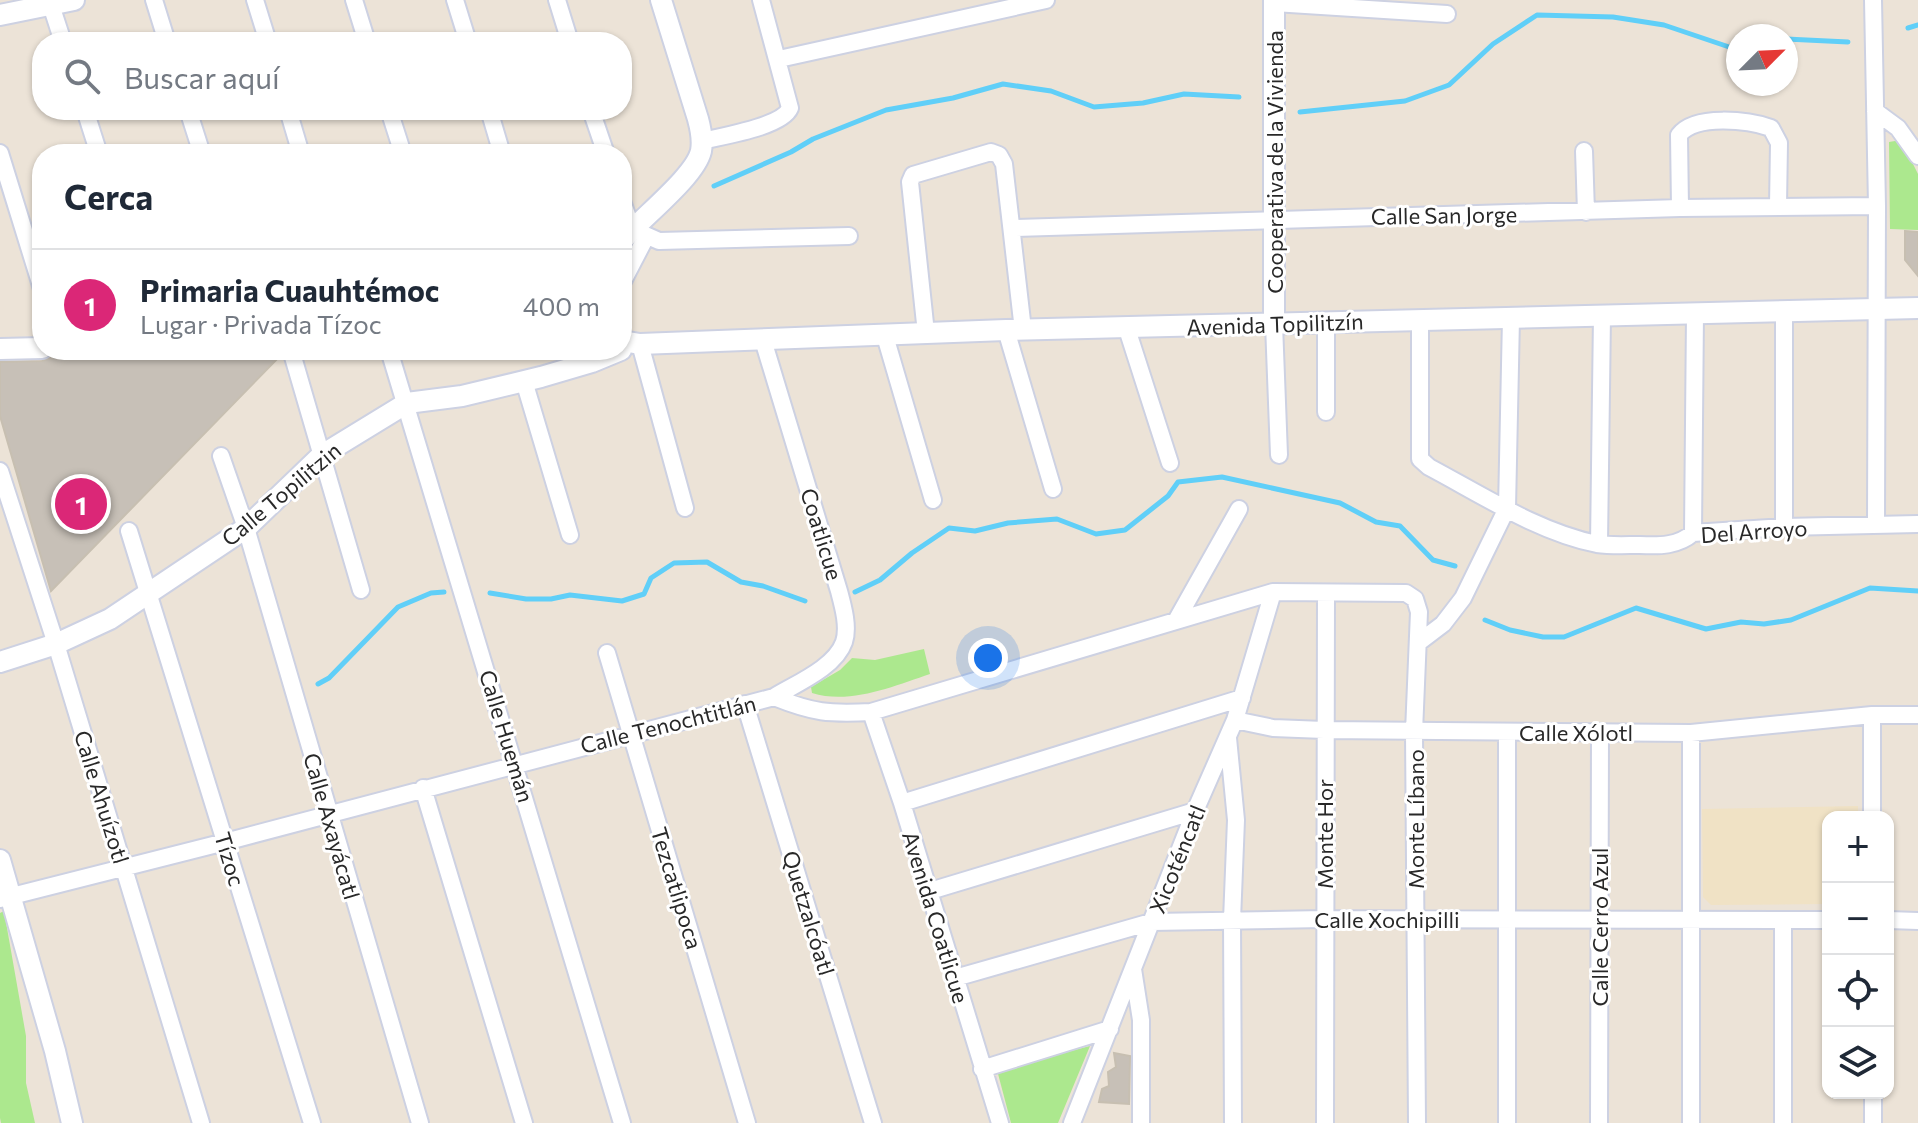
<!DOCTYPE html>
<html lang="es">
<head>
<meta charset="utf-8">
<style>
	body { margin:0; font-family:Commissioner,sans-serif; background:#f2f2f3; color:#1f2937 }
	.controls { position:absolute; right:24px; bottom:24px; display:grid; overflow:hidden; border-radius:16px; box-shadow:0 2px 6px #0004 }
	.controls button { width:72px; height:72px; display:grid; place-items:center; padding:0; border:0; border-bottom:2px solid #e0e1e3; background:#fff; color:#1f2937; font:40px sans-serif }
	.compass { position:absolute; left:1726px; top:24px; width:72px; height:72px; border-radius:50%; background:#fff; box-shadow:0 2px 6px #0004; rotate:66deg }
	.you { position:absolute; left:988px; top:658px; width:28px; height:28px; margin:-20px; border:6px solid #fff; border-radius:50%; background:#1a73e8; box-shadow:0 0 0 12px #1a73e833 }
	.badge { display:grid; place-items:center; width:52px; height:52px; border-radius:50%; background:#db2777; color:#fff; font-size:26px; font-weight:700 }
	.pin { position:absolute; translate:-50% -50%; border:4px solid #fff; box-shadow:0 2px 8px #0006 }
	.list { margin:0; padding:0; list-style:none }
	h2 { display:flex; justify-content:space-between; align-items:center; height:104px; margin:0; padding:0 32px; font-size:34px }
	h2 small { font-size:26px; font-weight:400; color:#747a83 }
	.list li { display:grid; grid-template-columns:52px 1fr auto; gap:24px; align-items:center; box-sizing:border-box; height:112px; padding:0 32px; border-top:2px solid #e0e1e3 }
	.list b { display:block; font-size:30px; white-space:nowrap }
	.list p { margin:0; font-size:26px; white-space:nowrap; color:#747a83 }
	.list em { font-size:26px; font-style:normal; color:#747a83 }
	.icon { flex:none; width:44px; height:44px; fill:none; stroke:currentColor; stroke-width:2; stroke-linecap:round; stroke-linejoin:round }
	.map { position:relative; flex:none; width:1918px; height:1123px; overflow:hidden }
	.search { position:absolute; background:#fff; box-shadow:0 2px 6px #0004; left:32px; top:32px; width:600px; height:88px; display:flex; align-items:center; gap:20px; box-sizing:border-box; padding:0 28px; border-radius:32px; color:#747a83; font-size:30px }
	.panel { position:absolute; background:#fff; box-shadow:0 2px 6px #0004; left:32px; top:144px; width:600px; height:216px; border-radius:32px }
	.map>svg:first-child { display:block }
	.education { fill:#f0e2c5 }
	.green { fill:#ace88e }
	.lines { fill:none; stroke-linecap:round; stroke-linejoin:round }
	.stream { stroke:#60cff8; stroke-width:5 }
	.building { fill:#c7c0b7; stroke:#c7bfb1; stroke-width:2 }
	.minor-casing { stroke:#cdd1e2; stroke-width:20 }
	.tertiary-casing { stroke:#cdd1e2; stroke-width:24 }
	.minor { stroke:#fff; stroke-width:16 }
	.tertiary { stroke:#fff; stroke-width:20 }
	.labels { text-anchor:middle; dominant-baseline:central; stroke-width:6; stroke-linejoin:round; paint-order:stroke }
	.street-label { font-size:22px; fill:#282828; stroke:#fff }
</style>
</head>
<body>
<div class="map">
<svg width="1918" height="1123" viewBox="0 0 1918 1123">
	<rect width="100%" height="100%" fill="#ece3d7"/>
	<path class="education" d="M1858,806V817H1828V904L1711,905L1703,897L1702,809Z"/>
	<path class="green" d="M1901,140L1918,174V230L1890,229L1889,142Z
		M924,649L930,674C894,686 850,705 812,693L811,687L840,670L852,658L875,660Z
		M4,911L26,1036V1083L35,1123H1L0,1118V913Z
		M1090,1046L1058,1123H1011L997,1070Z"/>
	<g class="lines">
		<path class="stream" d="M1908,28L1918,25
			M1786,39L1848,42
			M1300,112L1405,101L1449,85L1493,44L1537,15L1613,17L1664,25L1738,50
			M714,186L791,152L813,139L886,110L953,98L1003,84L1051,91L1094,107L1143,103L1184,94L1239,97
			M855,592L880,580L912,553L949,528L975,531L1008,523L1057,519L1096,534L1125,530L1168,496L1178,482L1222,477L1340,503L1376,522L1400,526L1433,560L1455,566
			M490,593L526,599H551L570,595L622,601L644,594L651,578L674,563L707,562L741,582L763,586L805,601
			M1485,620L1510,630L1543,637H1564L1636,608L1706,629L1741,622L1764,624L1791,620L1870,588L1918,591
			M318,684L329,678L398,607L431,593L444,592"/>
	</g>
	<path class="building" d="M1905,231L1918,232V276L1905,260Z
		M280,356L51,591L0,416V362L42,361L51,357Z
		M1114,1053L1130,1056L1129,1104L1099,1102L1102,1089L1109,1086L1108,1072L1116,1067Z"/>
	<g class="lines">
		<g class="minor-casing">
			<path id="minor" d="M154,0L167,42
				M255,0L268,42
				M354,0L367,42
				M455,0L468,42
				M557,0L570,42
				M1873,0L1877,206L1876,525
				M1274,3L1447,14
				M51,5L63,42
				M779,59L1046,0
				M85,110L99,154
				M188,110L202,154
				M288,110L301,154
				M389,110L403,154
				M489,110L502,154
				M591,110L606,154
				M1875,111L1898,128L1918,156
				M702,141C722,136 782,127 790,108L761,0
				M1584,151L1586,212
				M0,153L42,289
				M622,201L632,229L659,241L849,236
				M1680,208L1679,135C1695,114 1748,120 1771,128L1779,143L1778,206
				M1012,228L1680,208L1877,206
				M622,283L646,237
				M1420,320V459L1429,467C1482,495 1538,532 1597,544C1611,546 1627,545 1640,545C1660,546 1678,546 1693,533L1784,527L1918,524
				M1326,323V412
				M1274,324L1279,455
				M1127,329L1170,463
				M1006,330L1053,489
				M926,333L910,182L913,175L991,152L999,155L1004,164L1023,330
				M885,336L933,500
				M763,340L839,591C843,606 849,627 844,642C835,668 795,684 774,697
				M640,344L685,508
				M291,350L361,590
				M389,350L622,1123
				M524,381L570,535
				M221,456L246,528L420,1123
				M0,471L56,644L201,1123
				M1784,527V311
				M129,531L312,1123
				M1693,533L1695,313
				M1599,544L1602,315
				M1176,621L1239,509
				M1418,643L1443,624L1463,598L1507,508L1511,318
				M607,653L747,1123
				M745,704L873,1123
				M871,712L902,803L1000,1123
				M1872,715V817
				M1235,720L1273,728L1324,730L1691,733L1872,715H1918
				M1507,732V1123
				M1691,733V1123
				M1228,738L1236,820L1232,920L1233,1123
				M423,788L524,1123
				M902,803L1242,698
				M930,891L1195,811
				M0,899L225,842L774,697C814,713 828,714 871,712L1273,592L1406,593L1415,599L1419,612L1414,732L1417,1123
				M1888,920L1918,921
				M1133,969L1141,1020V1123
				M955,978L1151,922L1324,919L1828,920
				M982,1069L1110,1029
				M1873,1093V1123
				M1072,1123L1195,811L1235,720L1273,592
				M1325,1123L1326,593
				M1599,1123L1600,732
				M1783,1123V920"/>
		</g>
		<g class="tertiary-casing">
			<path id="tertiary" d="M0,15L74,0
				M622,241C641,218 695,177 701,151C703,140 701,130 698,119L661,0
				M1274,324V0
				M622,341L640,344L1006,330L1918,308
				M0,349L42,348
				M0,662L56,644L110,619L246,528L322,455L407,403L462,396L541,377L592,362L621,350
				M0,860L55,1051L72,1123"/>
		</g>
		<use href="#minor" class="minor"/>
		<use href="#tertiary" class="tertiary"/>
	</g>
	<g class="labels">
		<g class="street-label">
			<text transform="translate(1274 162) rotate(-90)">Cooperativa de la Vivienda</text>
			<text transform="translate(1444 215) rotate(-1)">Calle San Jorge</text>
			<text transform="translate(1275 324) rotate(-2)">Avenida Topilitzín</text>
			<text transform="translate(281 494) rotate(-40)">Calle Topilitzin</text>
			<text transform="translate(1754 531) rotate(-4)">Del Arroyo</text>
			<text transform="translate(822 534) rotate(73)">Coatlicue</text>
			<text transform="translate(668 724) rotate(-14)">Calle Tenochtitlán</text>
			<text x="1576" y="732">Calle Xólotl</text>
			<text transform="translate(507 736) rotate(73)">Calle Huemán</text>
			<text transform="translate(102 797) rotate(73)">Calle Ahuízotl</text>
			<text transform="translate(1415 819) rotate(-90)">Monte Líbano</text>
			<text transform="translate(332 826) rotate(74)">Calle Axayácatl</text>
			<text transform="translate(1324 834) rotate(-90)">Monte Hor</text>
			<text transform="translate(230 859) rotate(73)">Tízoc</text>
			<text transform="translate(1177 859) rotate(-68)">Xicoténcatl</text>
			<text transform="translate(677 888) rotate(73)">Tezcatlipoca</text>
			<text transform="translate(809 913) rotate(73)">Quetzalcóatl</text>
			<text transform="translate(936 917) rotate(73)">Avenida Coatlicue</text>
			<text x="1387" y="919">Calle Xochipilli</text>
			<text transform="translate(1599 927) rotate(-90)">Calle Cerro Azul</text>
		</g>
	</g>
</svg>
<div class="controls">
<button>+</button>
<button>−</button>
<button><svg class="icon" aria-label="locate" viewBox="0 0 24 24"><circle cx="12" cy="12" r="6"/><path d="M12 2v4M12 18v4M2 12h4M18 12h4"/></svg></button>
<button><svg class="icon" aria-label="layers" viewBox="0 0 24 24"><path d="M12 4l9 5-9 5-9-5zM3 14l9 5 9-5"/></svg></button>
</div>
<svg class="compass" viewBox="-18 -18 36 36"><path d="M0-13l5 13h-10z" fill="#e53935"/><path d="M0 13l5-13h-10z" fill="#747a83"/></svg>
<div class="you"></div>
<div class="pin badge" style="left:81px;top:504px">1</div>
<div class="search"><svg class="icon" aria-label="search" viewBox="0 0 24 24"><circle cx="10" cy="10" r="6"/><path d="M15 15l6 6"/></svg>Buscar aquí</div>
<section class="panel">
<h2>Cerca<small></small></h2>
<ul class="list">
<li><span class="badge">1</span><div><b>Primaria Cuauhtémoc</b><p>Lugar · Privada Tízoc</p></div><em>400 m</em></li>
</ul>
</section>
</div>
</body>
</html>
